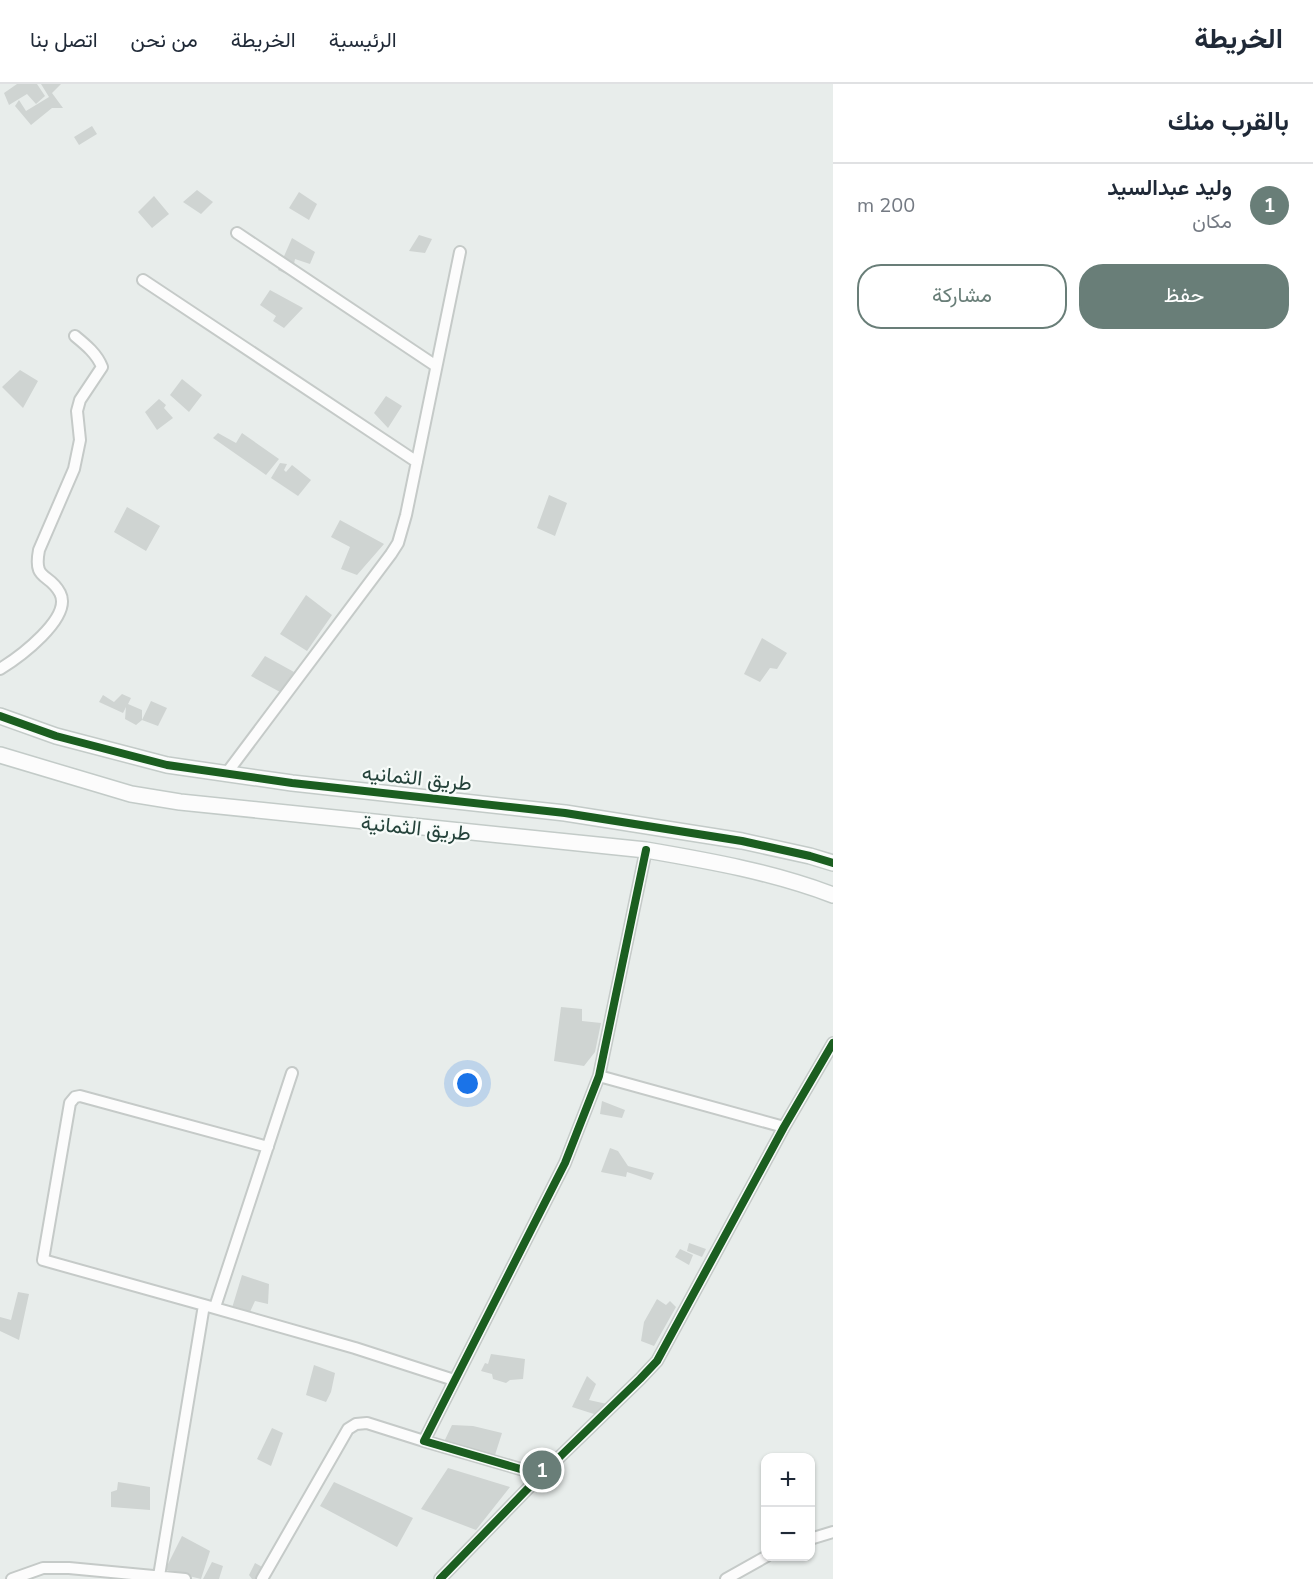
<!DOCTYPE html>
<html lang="ar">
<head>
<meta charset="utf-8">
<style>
	body { margin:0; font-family:"Nunito Sans",Vazirmatn,sans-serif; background:#f6f6f7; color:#1f2937; direction:rtl }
	.controls { position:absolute; right:18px; bottom:18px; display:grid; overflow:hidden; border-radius:12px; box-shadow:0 2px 4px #0004 }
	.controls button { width:54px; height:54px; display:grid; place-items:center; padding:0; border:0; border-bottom:2px solid #e0e1e3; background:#fff; color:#1f2937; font:30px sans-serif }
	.you { position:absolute; left:468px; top:1000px; width:21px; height:21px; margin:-15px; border:4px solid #fff; border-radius:50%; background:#1a73e8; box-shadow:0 0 0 9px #1a73e833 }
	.badge { display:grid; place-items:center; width:39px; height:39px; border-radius:50%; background:#697e78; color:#fff; font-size:20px; font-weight:700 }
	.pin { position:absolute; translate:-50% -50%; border:3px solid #fff; box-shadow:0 2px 6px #0006 }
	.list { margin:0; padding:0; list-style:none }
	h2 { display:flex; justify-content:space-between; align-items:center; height:78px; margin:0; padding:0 24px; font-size:26px }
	h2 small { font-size:20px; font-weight:400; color:#747a83 }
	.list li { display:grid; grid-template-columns:39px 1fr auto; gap:18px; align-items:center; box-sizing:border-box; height:84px; padding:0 24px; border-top:2px solid #e0e1e3 }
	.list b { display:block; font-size:22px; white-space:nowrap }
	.list p { margin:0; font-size:20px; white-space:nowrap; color:#747a83 }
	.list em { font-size:20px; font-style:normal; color:#747a83 }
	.actions { display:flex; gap:12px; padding:18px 24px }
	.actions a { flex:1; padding:14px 0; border:2px solid #697e78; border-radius:24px; text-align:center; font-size:21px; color:#697e78 }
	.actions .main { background:#697e78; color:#fff }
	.map { position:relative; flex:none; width:833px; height:1495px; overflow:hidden; direction:ltr }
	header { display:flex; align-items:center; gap:36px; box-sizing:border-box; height:84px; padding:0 30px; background:#fff; border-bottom:2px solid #e0e1e3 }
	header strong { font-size:28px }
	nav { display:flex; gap:33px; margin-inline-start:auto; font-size:21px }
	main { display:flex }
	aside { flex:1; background:#fff }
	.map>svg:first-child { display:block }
	.building { fill:#cfd4d2 }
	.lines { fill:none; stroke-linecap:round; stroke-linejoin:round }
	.street-casing { stroke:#c5cac8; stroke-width:14 }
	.secondary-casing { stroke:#c3cbc8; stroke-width:18 }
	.street { stroke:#fcfcfc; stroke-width:10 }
	.secondary { stroke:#fcfcfc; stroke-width:15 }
	.cycleway-casing { stroke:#f7fbf9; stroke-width:11 }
	.cycleway { stroke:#1b5e20; stroke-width:8 }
	.labels { text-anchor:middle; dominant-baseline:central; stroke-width:4.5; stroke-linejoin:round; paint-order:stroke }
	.street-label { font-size:21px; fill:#24423a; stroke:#f7fbf9 }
</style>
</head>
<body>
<header>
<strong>الخريطة</strong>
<nav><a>الرئيسية</a><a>الخريطة</a><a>من نحن</a><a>اتصل بنا</a></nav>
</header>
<main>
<aside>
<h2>بالقرب منك<small></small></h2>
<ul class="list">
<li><span class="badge">1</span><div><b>وليد عبدالسيد</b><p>مكان</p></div><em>200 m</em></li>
</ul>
<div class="actions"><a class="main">حفظ</a><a>مشاركة</a></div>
</aside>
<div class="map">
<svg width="833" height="1495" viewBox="0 0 833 1495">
	<rect width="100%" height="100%" fill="#e8edeb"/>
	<path class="building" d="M17,0H37L45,12L36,20L27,10L9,21L4,9Z
		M41,0H61L52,9L63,24H52L31,41L15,22L19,16L26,27L49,13Z
		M92,42L97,50L79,61L74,53Z
		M197,106L213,118L201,130L183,118Z
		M299,108L317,120L309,136L289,124Z
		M154,112L169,130L152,144L138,128Z
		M419,151L432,155L425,169L409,167Z
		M292,154L315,168L310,180L295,175L294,180L305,188L299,196L278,186Z
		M270,206L303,224L284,244L273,237L276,232L260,221Z
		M20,286L38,297L23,324L2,303Z
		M182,295L202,311L189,328L170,311Z
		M386,312L402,322L388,344L374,329Z
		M159,315L166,321L164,324L173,334L157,346L145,328Z
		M218,349L236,359L242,349L279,375L266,391L213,354Z
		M280,379L287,380L284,386L286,388L292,381L311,396L298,412L271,394Z
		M549,411L567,419L555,452L537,444Z
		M127,423L160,442L146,467L114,448Z
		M340,436L384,460L357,491L341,485L350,463L331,453Z
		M306,511L332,531L307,567L280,550Z
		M762,554L787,569L777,585L770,584L760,598L744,590Z
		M265,572L294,588L280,608L251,592Z
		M122,610L131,614L128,620L142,626V636L136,641L125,635L126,623L123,629L99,618L103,611L114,618Z
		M151,617L167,624L158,642L142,636Z
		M561,923L582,925V937L601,939L595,968L584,982L554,977Z
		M602,1017L625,1026L622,1034L600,1030Z
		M610,1064L618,1067L628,1082L654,1089L651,1096L627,1088L626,1093L601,1088Z
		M689,1159L706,1165L702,1173L687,1167Z
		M680,1165L693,1171L689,1181L675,1173Z
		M242,1191L269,1200L268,1220L255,1217L249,1230L232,1224Z
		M18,1208L29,1210L19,1256L0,1247V1233L11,1236Z
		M657,1215L666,1221L670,1217L676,1223L654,1262L641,1257L644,1238Z
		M491,1270L525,1275L523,1295L510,1296L506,1299L493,1295L492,1290L481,1287L485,1279L488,1280Z
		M314,1281L335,1289L331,1308L326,1318L306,1311Z
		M587,1292L596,1300L589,1316L607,1320L597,1331L572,1323Z
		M452,1341L473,1342L502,1349L495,1371L443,1360Z
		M272,1344L283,1349L271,1382L257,1375Z
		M448,1384L510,1403L476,1446L421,1425Z
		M118,1398L150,1403V1426L111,1423V1408L117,1406Z
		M334,1398L413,1434L397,1463L320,1422Z
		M182,1452L210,1467L201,1495L165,1486Z
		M212,1478L223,1482L219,1495H203Z
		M255,1479L264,1484L258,1495H252L249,1491Z"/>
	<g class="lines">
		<g class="street-casing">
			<path id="street" d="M237,149L436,282
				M143,196L417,378
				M0,585C18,574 73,534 60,509C49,488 33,498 39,466L74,385L80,356L77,327L80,316L102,283C97,270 86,261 75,252
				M226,690L391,470L398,459L406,431L460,168
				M599,992L784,1043
				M204,1221L43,1176L70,1019L75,1013L80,1012L268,1063
				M215,1223L292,989
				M541,1391L424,1357L565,1079L599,992L646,766
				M810,1455L833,1448
				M159,1492L204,1221L355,1264L454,1296
				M12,1495L43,1484H69L185,1495
				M262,1495L348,1345L356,1340L367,1339L424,1357
				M440,1495L541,1391L640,1295L657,1277L784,1043L833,959
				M726,1495L767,1472"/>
		</g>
		<g class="secondary-casing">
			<path id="secondary" d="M0,632L56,652L167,681L292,699L565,729L742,757L810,772L833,779
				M0,671L131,710L180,718L646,766C710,777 772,788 833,811"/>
		</g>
		<use href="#street" class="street"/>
		<use href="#secondary" class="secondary"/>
		<g class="cycleway-casing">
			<path id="cycleway" d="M0,632L56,652L167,681L292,699L565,729L742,757L810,772L833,779
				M541,1391L424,1357L565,1079L599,992L646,766
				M440,1495L541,1391L640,1295L657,1277L784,1043L833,959"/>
		</g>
		<use href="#cycleway" class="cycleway"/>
	</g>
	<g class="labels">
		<g class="street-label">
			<text transform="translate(417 694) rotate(6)">طريق الثمانيه</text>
			<text transform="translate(416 744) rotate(6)">طريق الثمانية</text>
		</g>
	</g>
</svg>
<div class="controls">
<button>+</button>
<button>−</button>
</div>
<div class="you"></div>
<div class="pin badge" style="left:542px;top:1386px">1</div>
</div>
</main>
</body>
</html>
